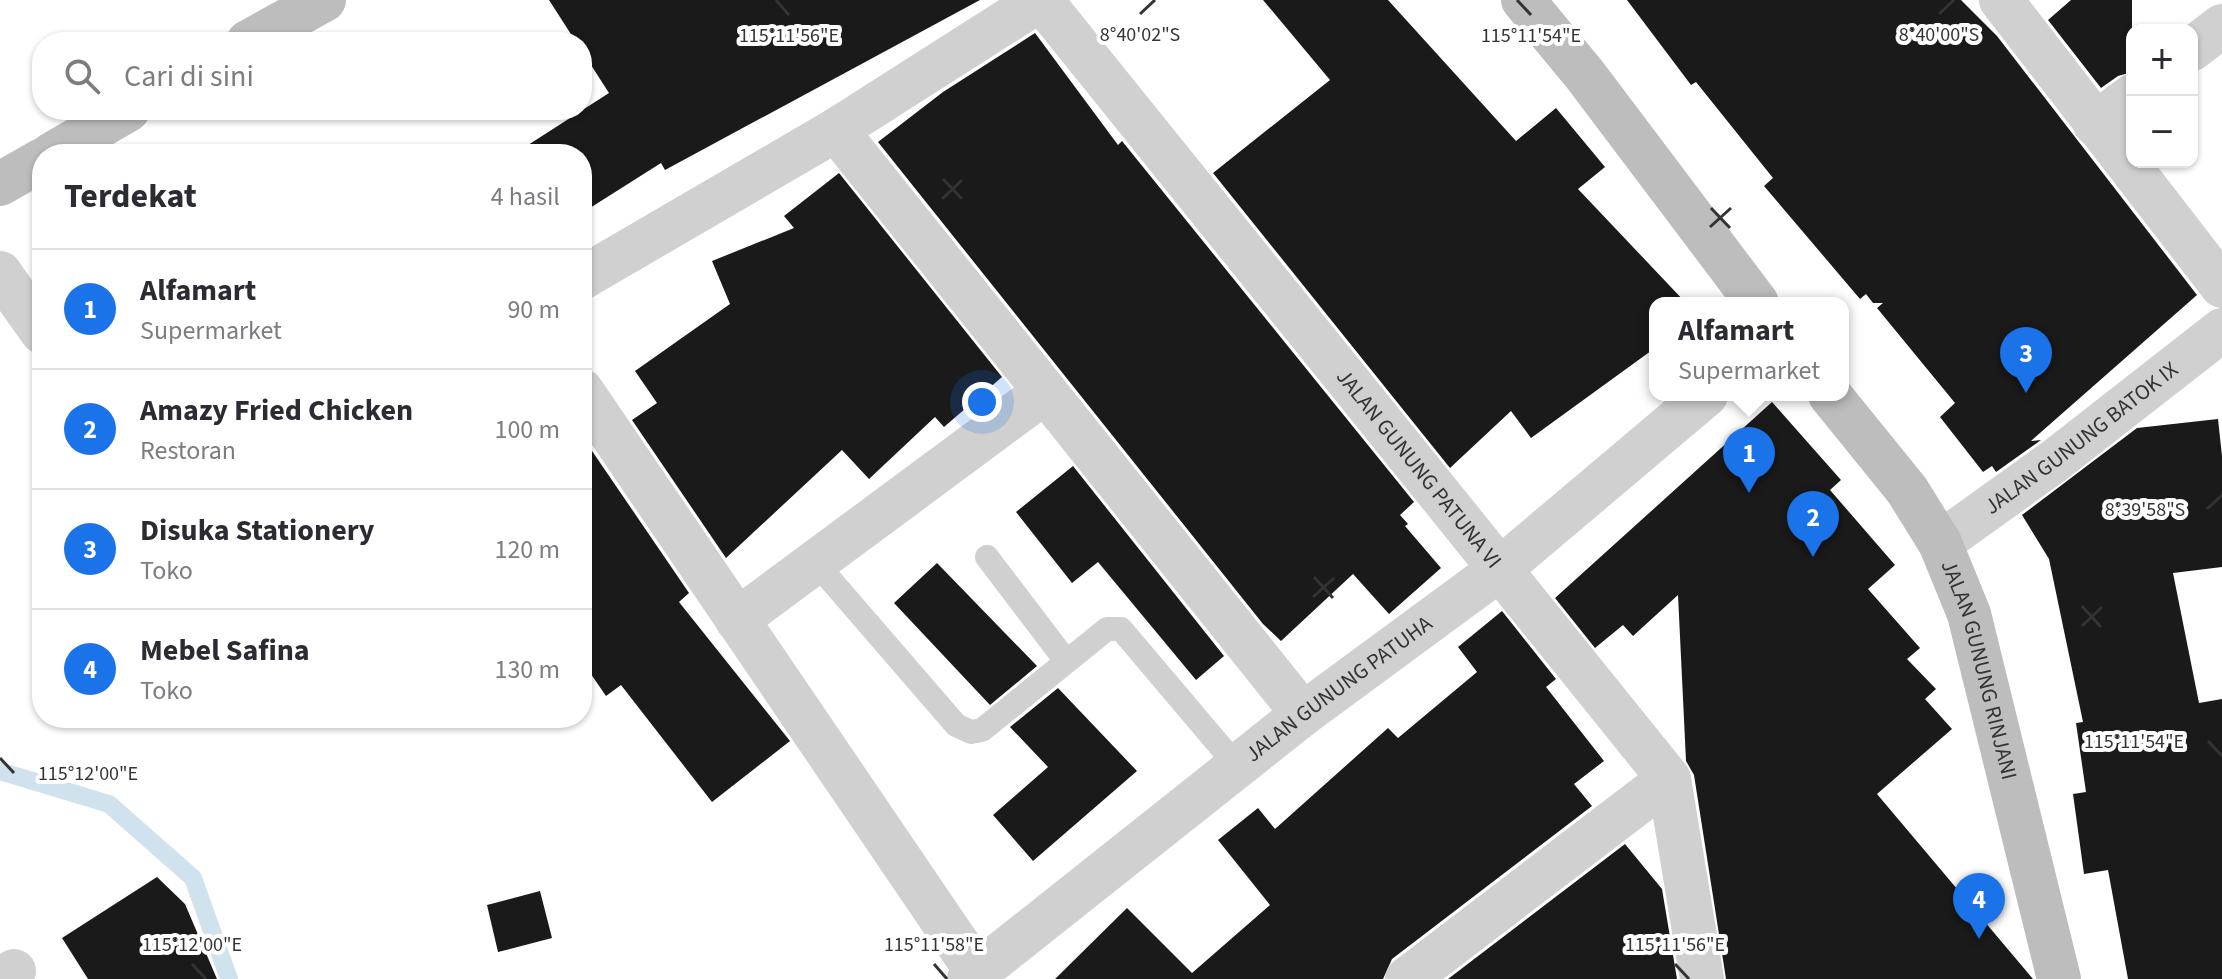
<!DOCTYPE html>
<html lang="id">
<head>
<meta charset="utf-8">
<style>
	body { margin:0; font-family:"Source Sans 3",sans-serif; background:#f2f2f3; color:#2b2b33 }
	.controls { position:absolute; right:24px; top:24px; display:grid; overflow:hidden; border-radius:16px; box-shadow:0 2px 6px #0004 }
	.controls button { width:72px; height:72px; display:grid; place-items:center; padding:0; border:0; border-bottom:2px solid #e1e1e2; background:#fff; color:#2b2b33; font:40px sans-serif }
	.you { position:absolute; left:982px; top:402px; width:28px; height:28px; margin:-20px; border:6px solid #fff; border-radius:50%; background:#1a73e8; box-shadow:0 0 0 12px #1a73e833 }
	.badge { display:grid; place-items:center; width:52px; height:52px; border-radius:50%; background:#1a73e8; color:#fff; font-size:26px; font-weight:700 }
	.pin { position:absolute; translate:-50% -66px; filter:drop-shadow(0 2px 4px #0008) }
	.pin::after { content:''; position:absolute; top:42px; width:28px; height:24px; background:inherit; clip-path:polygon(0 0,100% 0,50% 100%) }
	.popup { position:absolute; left:1649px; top:297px; width:200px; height:104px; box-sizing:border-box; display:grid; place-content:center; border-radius:16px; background:#fff; filter:drop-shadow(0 2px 6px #0005); font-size:26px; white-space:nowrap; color:#7c7c81 }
	.popup b { font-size:30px; color:#2b2b33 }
	.popup::after { content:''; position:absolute; left:50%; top:100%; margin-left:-16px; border:16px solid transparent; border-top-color:#fff }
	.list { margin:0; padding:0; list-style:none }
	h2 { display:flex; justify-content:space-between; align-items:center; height:104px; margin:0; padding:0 32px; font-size:34px }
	h2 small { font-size:26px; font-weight:400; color:#7c7c81 }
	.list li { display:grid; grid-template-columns:52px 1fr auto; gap:24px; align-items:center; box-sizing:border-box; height:120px; padding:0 32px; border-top:2px solid #e1e1e2 }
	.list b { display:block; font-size:30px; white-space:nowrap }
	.list p { margin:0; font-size:26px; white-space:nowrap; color:#7c7c81 }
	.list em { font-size:26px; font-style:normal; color:#7c7c81 }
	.icon { flex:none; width:44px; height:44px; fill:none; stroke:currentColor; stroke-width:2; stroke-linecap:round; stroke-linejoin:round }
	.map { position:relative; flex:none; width:2222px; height:979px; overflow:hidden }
	.search { position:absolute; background:#fff; box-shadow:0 2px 6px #0004; left:32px; top:32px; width:560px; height:88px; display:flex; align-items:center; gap:20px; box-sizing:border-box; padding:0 28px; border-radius:32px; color:#7c7c81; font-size:30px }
	.panel { position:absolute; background:#fff; box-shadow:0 2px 6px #0004; left:32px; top:144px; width:560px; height:584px; border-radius:32px }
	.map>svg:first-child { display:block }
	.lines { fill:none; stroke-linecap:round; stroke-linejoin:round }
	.stream { stroke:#cfe2ee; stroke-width:18 }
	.building { fill:#1a1a1a }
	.lane { stroke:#d0d0d0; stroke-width:24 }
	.street { stroke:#d0d0d0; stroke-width:44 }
	.secondary { stroke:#bdbdbd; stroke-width:44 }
	.ticks { fill:none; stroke:#333; stroke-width:3 }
	.labels { text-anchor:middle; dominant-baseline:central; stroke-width:8; stroke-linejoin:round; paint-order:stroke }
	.street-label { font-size:22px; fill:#333; stroke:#fff }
	.ticks-label { font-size:20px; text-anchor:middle; fill:#333; stroke:#fff; stroke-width:8; stroke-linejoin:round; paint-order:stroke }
</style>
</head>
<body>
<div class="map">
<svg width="2222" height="979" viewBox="0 0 2222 979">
	<rect width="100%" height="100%" fill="#fff"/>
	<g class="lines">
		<path class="stream" d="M0,771L109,804L193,878L229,979"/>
	</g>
	<path class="building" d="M549,0H980L665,170L661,163L582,213V154H514L609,93L582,51V42H576Z
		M1263,0H1388L1516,141L1556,108L1605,167L1578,189L1686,303H1655V348L1531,438L1511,411L1450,468L1213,173L1330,80Z
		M1627,0H1961L1997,36L2197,295L2031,441L2041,440L1996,472L1992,466L1983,472L1940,417L1955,403L1877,308L1883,303H1873L1866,294L1860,299L1764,186L1773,178L1696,82L1691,85Z
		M2071,0H2132V72L2118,76L2101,88L2048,20Z
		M1035,33L1118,145L1122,141L1414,502L1400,515L1408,524L1405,526L1441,568L1389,614L1353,574L1281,641L1263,624L878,142L943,92Z
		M839,173L1002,377L944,427L935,417L869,479L842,450L726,558L632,420L657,403L635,371L730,304L712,261L794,228L784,216Z
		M1772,402L1841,480L1830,490L1895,565L1868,589L1920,648L1907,659L1936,689L1925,699L1952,729L1877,794L2033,979H1726L1694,775L1686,761L1678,595L1633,636L1623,625L1595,648L1555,598Z
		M2218,419L2222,456V567L2173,573L2199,703L2222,699V979H2128L2108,870L2084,874L2073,794L2086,792L2076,723L2083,722L2049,559L2022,515L2137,428Z
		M590,448L689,593L679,602L790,741L712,802L621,685L606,696L582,661V453Z
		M1073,466L1224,656L1196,680L1098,562L1072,583L1016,512Z
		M937,563L1037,666L990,705L894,603Z
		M1502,611L1556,679L1546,687L1604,761L1574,784L1592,806L1392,959L1383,979H1055L1127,908L1192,973L1270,905L1218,840L1258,808L1275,829L1388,728L1398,738L1477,672L1458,647Z
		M1058,688L1137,771L1033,861L993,815L1048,767L1010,727Z
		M1625,844L1662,889L1677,979H1448Z
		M157,877L185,904L217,979H88L62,938Z
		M540,891L552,938L498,952L487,905Z"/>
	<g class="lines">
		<path class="lane" d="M987,557L1066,661
			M816,563L956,725L971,732L982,730L1107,629H1121L1237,766"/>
		<g class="street">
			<path id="s1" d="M1041,0L1669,779L1702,979"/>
			<path d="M2001,0L2222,286"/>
			<path d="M2192,49L2222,26"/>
			<path d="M2095,124L2132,96"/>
			<path d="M836,130L1303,714"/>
			<path d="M0,273L42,332"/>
			<path d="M582,278L836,130L1040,0"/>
			<path d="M582,391L977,972"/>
			<path id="s2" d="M1940,543L2053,462L2222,330"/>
			<path d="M737,620L1045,392"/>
			<path d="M2,979L14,971"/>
			<path id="s3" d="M969,979L1303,714L1500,569L1706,395"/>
			<path d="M1407,979L1669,779"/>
		</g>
		<g class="secondary">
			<path d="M1523,0L1585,75L1757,303"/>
			<path d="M248,42L324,0"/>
			<path d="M52,154L128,110"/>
			<path d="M0,184L42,160"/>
			<path id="s4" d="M1830,395L1907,490L1940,543L1969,614L2059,979"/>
		</g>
	</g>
	<path class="ticks" d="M776,0L789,15M1517,0L1531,15M1140,14L1155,0M1939,14L1954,0M943,179L962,199M942,199L962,180M1711,208L1730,228M1710,227L1731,208M2207,509L2222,495M1314,577L1333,598M1313,597L1334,578M2082,606L2101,627M2082,626L2102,607M2208,741L2222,756M0,758L14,773M192,964L206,979M934,964L947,979M1675,964L1689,979"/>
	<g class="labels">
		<g class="street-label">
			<text stroke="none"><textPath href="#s2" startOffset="176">JALAN GUNUNG BATOK IX</textPath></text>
			<text stroke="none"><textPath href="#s1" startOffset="602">JALAN GUNUNG PATUNA VI</textPath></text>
			<text stroke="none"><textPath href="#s4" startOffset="318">JALAN GUNUNG RINJANI</textPath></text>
			<text stroke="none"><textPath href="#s3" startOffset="470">JALAN GUNUNG PATUHA</textPath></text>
		</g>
	</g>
	<g class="ticks-label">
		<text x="1140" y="41">8°40'02"S</text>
		<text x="1939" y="41">8°40'00"S</text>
		<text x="789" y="42">115°11'56"E</text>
		<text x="1531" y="42">115°11'54"E</text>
		<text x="2145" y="516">8°39'58"S</text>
		<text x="2134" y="748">115°11'54"E</text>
		<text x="88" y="780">115°12'00"E</text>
		<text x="192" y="951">115°12'00"E</text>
		<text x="934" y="951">115°11'58"E</text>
		<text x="1675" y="951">115°11'56"E</text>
	</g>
</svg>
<div class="controls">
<button>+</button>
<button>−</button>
</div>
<div class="you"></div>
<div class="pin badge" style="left:1749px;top:493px">1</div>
<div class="popup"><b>Alfamart</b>Supermarket</div>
<div class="pin badge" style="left:1813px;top:557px">2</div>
<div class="pin badge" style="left:2026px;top:393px">3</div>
<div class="pin badge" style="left:1979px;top:939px">4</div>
<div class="search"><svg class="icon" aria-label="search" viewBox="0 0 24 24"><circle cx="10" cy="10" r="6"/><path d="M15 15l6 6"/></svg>Cari di sini</div>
<section class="panel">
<h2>Terdekat<small>4 hasil</small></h2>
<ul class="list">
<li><span class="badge">1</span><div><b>Alfamart</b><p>Supermarket</p></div><em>90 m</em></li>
<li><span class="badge">2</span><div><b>Amazy Fried Chicken</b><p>Restoran</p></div><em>100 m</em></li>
<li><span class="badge">3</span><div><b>Disuka Stationery</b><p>Toko</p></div><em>120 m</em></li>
<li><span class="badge">4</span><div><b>Mebel Safina</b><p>Toko</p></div><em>130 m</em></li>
</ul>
</section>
</div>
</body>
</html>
